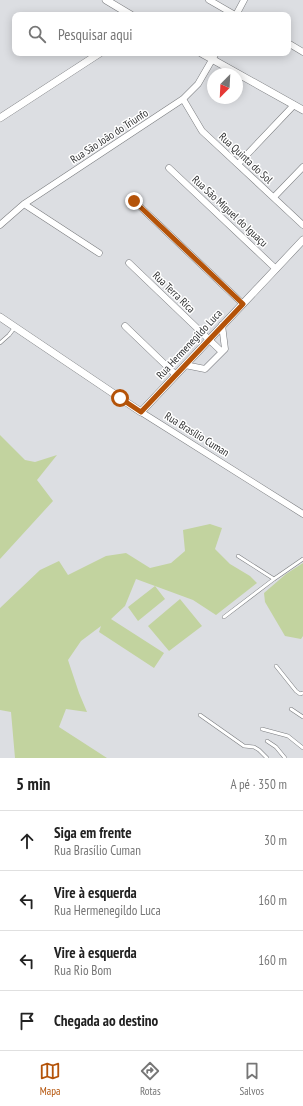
<!DOCTYPE html>
<html lang="pt">
<head>
<meta charset="utf-8">
<style>
	body { margin:0; font-family:"PT Sans Narrow",sans-serif; background:#f6f6f6; color:#222 }
	.compass { position:absolute; left:207px; top:68px; width:36px; height:36px; border-radius:50%; background:#fff; box-shadow:0 2px 10px #0003; rotate:204deg }
	.stop { position:absolute; width:12px; height:12px; margin:-9px; border:3px solid #b45309; border-radius:50%; background:#fff }
	.stop.end { background:#b45309; border-color:#fff; box-shadow:0 1px 4px #0008 }
	.list { margin:0; padding:0; list-style:none }
	h2 { display:flex; justify-content:space-between; align-items:center; height:52px; margin:0; padding:0 16px; font-size:17px }
	h2 small { font-size:13px; font-weight:400; color:#767676 }
	.list li { display:grid; grid-template-columns:26px 1fr auto; gap:12px; align-items:center; box-sizing:border-box; height:60px; padding:0 16px; border-top:1px solid #e0e0e0 }
	.list b { display:block; font-size:15px; white-space:nowrap }
	.list p { margin:0; font-size:13px; white-space:nowrap; color:#767676 }
	.list em { font-size:13px; font-style:normal; color:#767676 }
	.icon { flex:none; width:22px; height:22px; fill:none; stroke:currentColor; stroke-width:2; stroke-linecap:round; stroke-linejoin:round }
	.map { position:relative; flex:none; width:303px; height:758px; overflow:hidden }
	.search { position:absolute; background:#fff; box-shadow:0 2px 10px #0003; left:12px; right:12px; top:12px; height:44px; display:flex; align-items:center; gap:10px; box-sizing:border-box; padding:0 14px; border-radius:8px; color:#767676; font-size:15px }
	.sheet { height:292px; background:#fff }
	nav { display:flex; justify-content:space-around; align-items:center; box-sizing:border-box; height:56px; border-top:1px solid #e0e0e0; background:#fff; font-size:11px; color:#767676 }
	nav a { display:grid; justify-items:center; gap:2px }
	nav .on { color:#b45309 }
	.map>svg:first-child { display:block }
	.green { fill:#c2d39f }
	.lines { fill:none; stroke-linecap:round; stroke-linejoin:round }
	.service-casing { stroke:#7a7c7f; stroke-width:4 }
	.minor-casing { stroke:#7a7c7f; stroke-width:7 }
	.tertiary-casing { stroke:#7a7c7f; stroke-width:8 }
	.service { stroke:#fff; stroke-width:3 }
	.minor { stroke:#fff; stroke-width:6 }
	.tertiary { stroke:#fff; stroke-width:7 }
	.route { stroke:#b45309; stroke-width:5 }
	.labels { text-anchor:middle; dominant-baseline:central; stroke-width:3; stroke-linejoin:round; paint-order:stroke }
	.street-label { font-size:11px; fill:#2e2f30; stroke:#fff }
</style>
</head>
<body>
<div class="map">
<svg width="303" height="758" viewBox="0 0 303 758">
	<rect width="100%" height="100%" fill="#dcdee2"/>
	<path class="green" d="M0,435L25,460L35,462L57,455L37,480L53,501L0,559Z
		M210,524L222,528L215,549L230,564L250,576L257,583L216,615L193,600L155,586L165,599L138,621L128,607L155,586L136,579L125,606L111,619L164,653L154,668L99,632L101,626L81,641L68,660L79,693L87,712L66,709L59,727L107,758H15L11,712L0,710V608L40,570L59,561L68,575L106,556L126,553L150,568L171,563L185,551L183,530Z
		M303,563V636L301,639L285,636L265,602L264,593L286,574Z
		M180,599L202,626L169,651L148,626Z"/>
	<g class="lines">
		<g class="service-casing">
			<path id="service" d="M0,343L9,335L15,327
				M238,556L274,579
				M224,617L274,579L303,559
				M276,666L296,691L300,694L303,693
				M291,709L303,717
				M200,715L244,746L254,747L259,750L267,758
				M262,729L288,736L303,748
				M267,741L276,747L285,758"/>
		</g>
		<g class="minor-casing">
			<path id="minor" d="M209,0L235,15
				M236,15L244,0
				M288,43L303,52
				M183,99L202,131L303,225
				M238,164L294,105
				M169,168L276,269
				M274,197L303,167
				M134,201L243,304
				M24,204L99,253
				M0,225L24,204L183,99L198,84L216,53
				M129,263L222,352
				M125,326L176,375
				M185,365L205,369L225,349L222,325
				M141,412L303,514"/>
		</g>
		<g class="tertiary-casing">
			<path id="tertiary" d="M106,0L131,15
				M201,53L303,110
				M0,118L100,53
				M0,317L141,412L303,240"/>
		</g>
		<use href="#service" class="service"/>
		<use href="#minor" class="minor"/>
		<use href="#tertiary" class="tertiary"/>
	</g>
	<g class="lines">
		<path class="route" d="M120,398L141,412L243,304L134,201"/>
	</g>
	<g class="labels">
		<g class="street-label">
			<text transform="translate(109 136) rotate(-33)">Rua São João do Triunfo</text>
			<text transform="translate(246 158) rotate(43)">Rua Quinta do Sol</text>
			<text transform="translate(230 211) rotate(43)">Rua São Miguel do Iguaçu</text>
			<text transform="translate(174 292) rotate(44)">Rua Terra Rica</text>
			<text transform="translate(189 344) rotate(-47)">Rua Hermenegildo Luca</text>
			<text transform="translate(197 434) rotate(32)">Rua Brasílio Cuman</text>
		</g>
	</g>
</svg>
<svg class="compass" viewBox="-18 -18 36 36"><path d="M0-13l5 13h-10z" fill="#e53935"/><path d="M0 13l5-13h-10z" fill="#767676"/></svg>
<div class="stop" style="left:120px;top:398px"></div>
<div class="stop end" style="left:134px;top:201px"></div>
<div class="search"><svg class="icon" aria-label="search" viewBox="0 0 24 24"><circle cx="10" cy="10" r="6"/><path d="M15 15l6 6"/></svg>Pesquisar aqui</div>
</div>
<section class="sheet">
<h2>5 min<small>A pé · 350 m</small></h2>
<ul class="list">
<li><svg class="icon" aria-label="ahead" viewBox="0 0 24 24"><path d="M12 20V5M6 11l6-6 6 6"/></svg><div><b>Siga em frente</b><p>Rua Brasílio Cuman</p></div><em>30 m</em></li>
<li><svg class="icon" aria-label="left" viewBox="0 0 24 24"><path d="M17 20v-9H6M10 6l-5 5 5 5"/></svg><div><b>Vire à esquerda</b><p>Rua Hermenegildo Luca</p></div><em>160 m</em></li>
<li><svg class="icon" aria-label="left" viewBox="0 0 24 24"><path d="M17 20v-9H6M10 6l-5 5 5 5"/></svg><div><b>Vire à esquerda</b><p>Rua Rio Bom</p></div><em>160 m</em></li>
<li><svg class="icon" aria-label="arrive" viewBox="0 0 24 24"><path d="M6 21V4h12l-3 4 3 4H6"/></svg><div><b>Chegada ao destino</b></div></li>
</ul>
</section>
<nav>
<a class="on"><svg class="icon" aria-label="map" viewBox="0 0 24 24"><path d="M3 6l6-2 6 2 6-2v14l-6 2-6-2-6 2zM9 4v14M15 6v14"/></svg>Mapa</a>
<a><svg class="icon" aria-label="directions" viewBox="0 0 24 24"><path d="M12 3l9 9-9 9-9-9zM9 14v-3h6M13 9l2 2-2 2"/></svg>Rotas</a>
<a><svg class="icon" aria-label="saved" viewBox="0 0 24 24"><path d="M7 4h10v16l-5-4-5 4z"/></svg>Salvos</a>
</nav>
</body>
</html>
